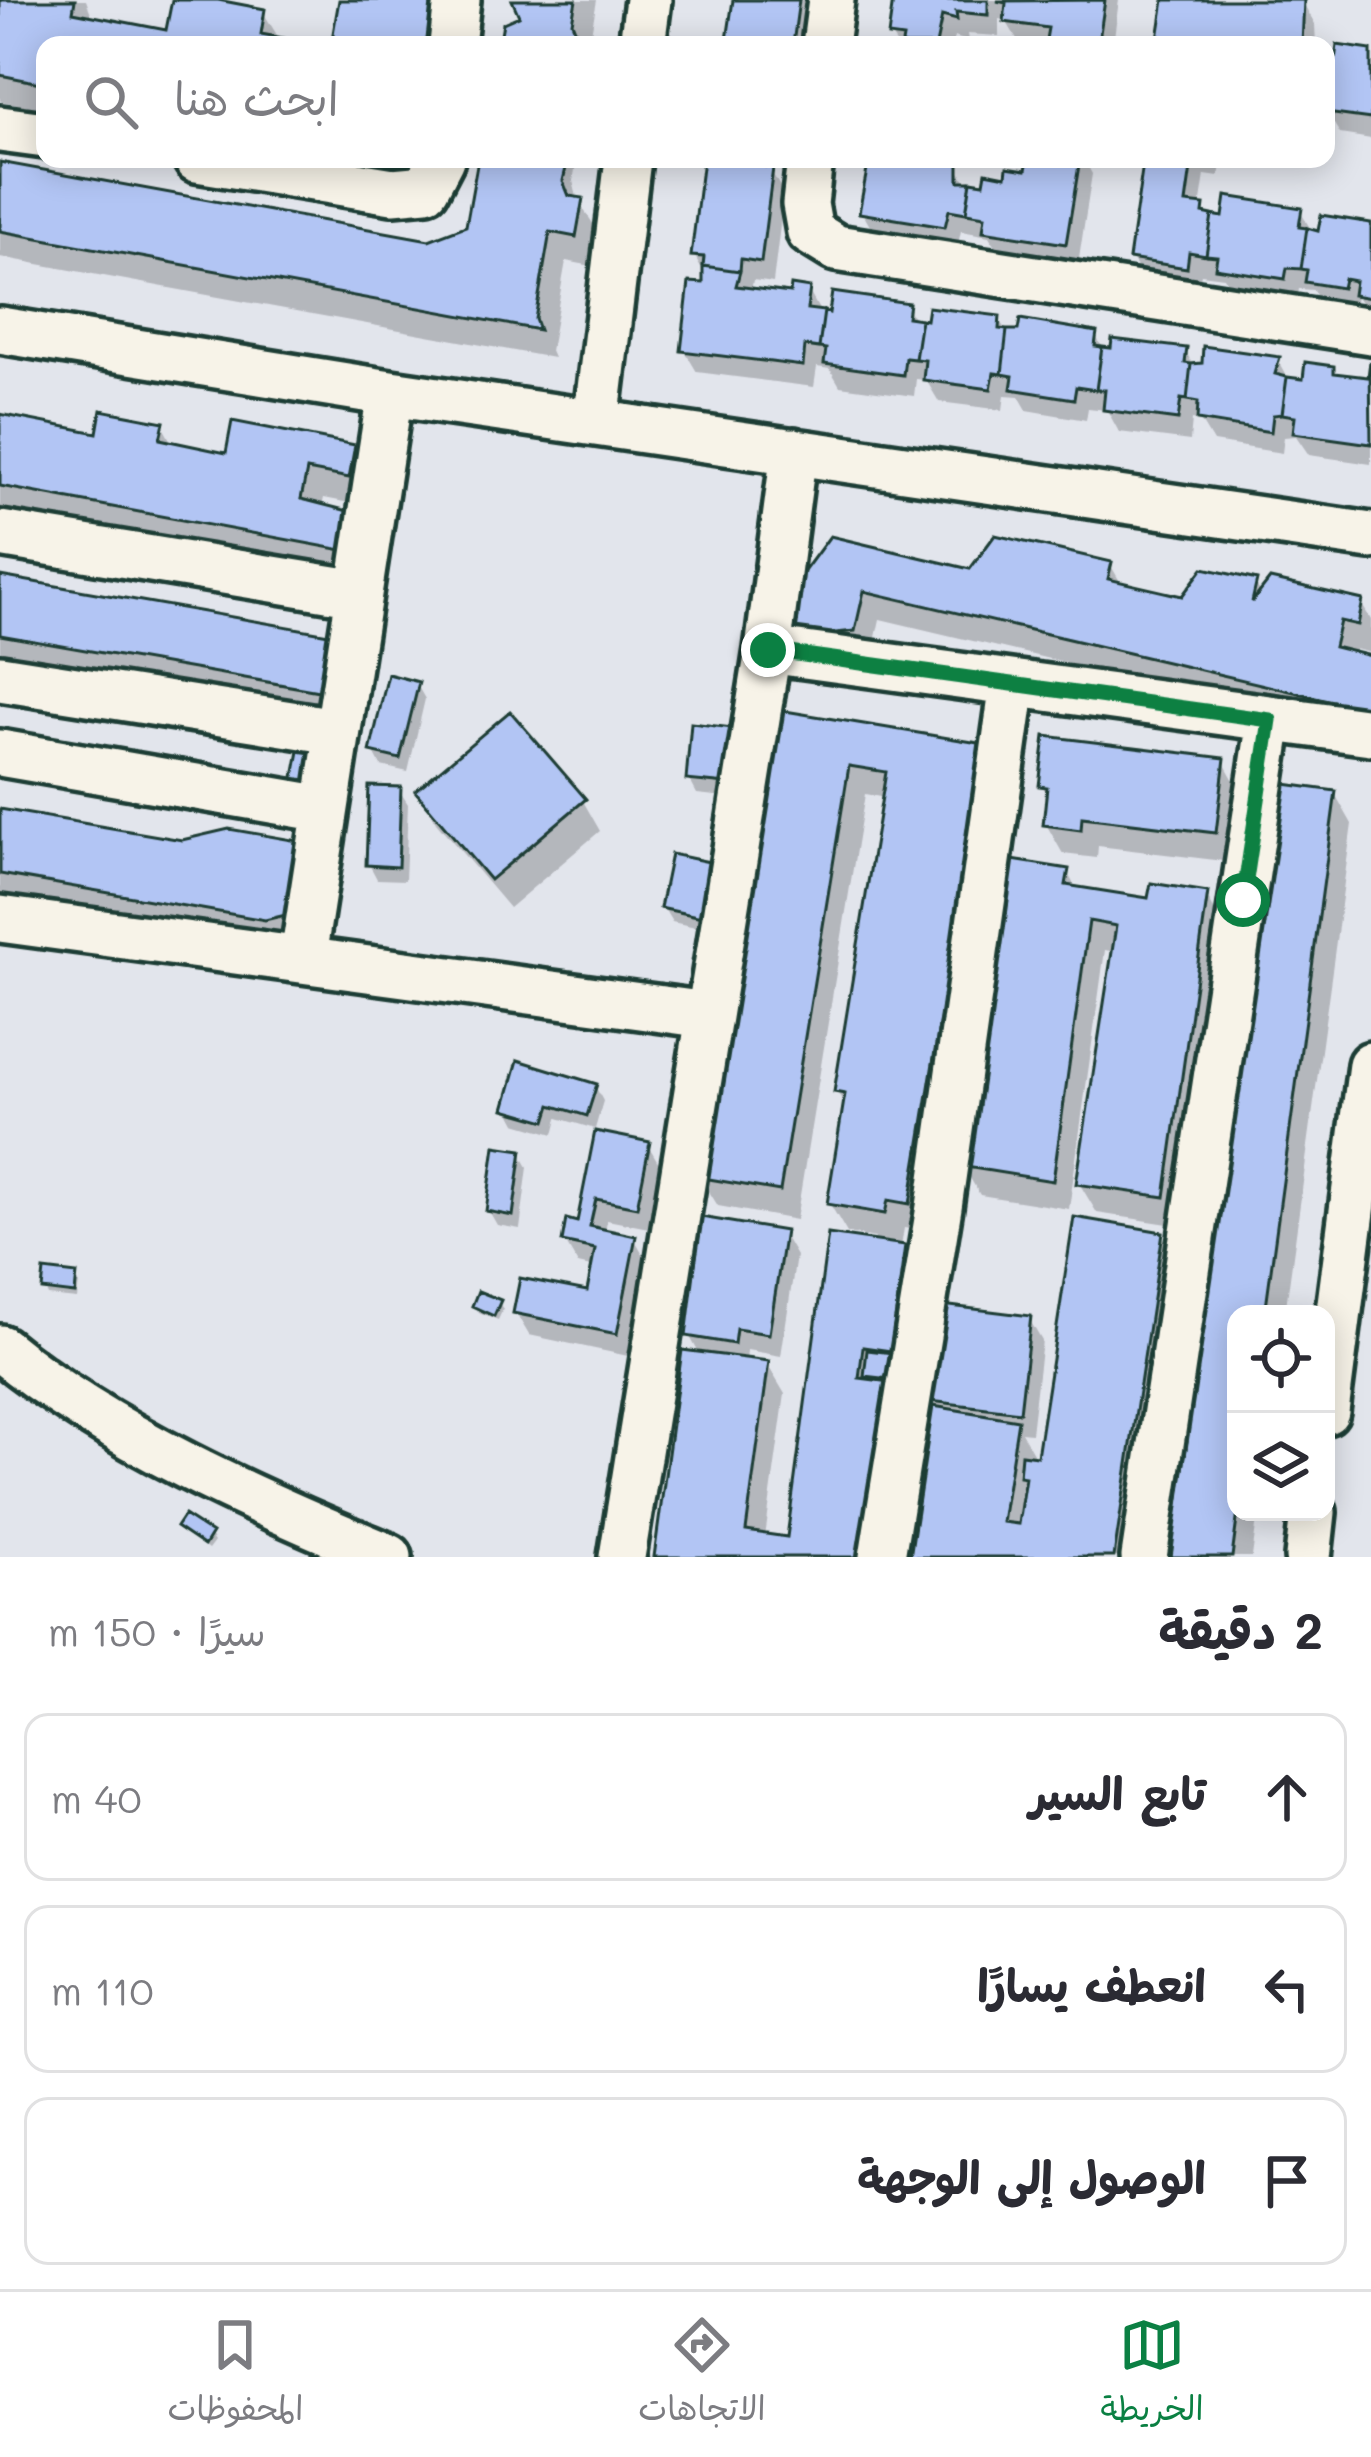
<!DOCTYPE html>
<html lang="ar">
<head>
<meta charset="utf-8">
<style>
	body { margin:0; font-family:Mali,"Playpen Sans Arabic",sans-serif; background:#f7f7f7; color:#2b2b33; direction:rtl }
	.controls { position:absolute; right:36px; bottom:36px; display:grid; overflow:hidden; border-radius:24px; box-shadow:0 6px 30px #0003 }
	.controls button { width:108px; height:108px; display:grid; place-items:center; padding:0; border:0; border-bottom:3px solid #e1e1e2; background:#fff; color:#2b2b33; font:60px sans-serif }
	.stop { position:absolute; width:36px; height:36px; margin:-27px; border:9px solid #0b8043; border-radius:50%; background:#fff }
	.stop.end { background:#0b8043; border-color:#fff; box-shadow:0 3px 12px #0008 }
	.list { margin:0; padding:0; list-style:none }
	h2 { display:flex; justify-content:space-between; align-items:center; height:156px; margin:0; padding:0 48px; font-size:51px }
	h2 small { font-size:39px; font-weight:400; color:#7c7c81 }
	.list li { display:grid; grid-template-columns:78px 1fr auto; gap:36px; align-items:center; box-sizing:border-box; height:168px; margin:0 24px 24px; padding:0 24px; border:3px solid #e1e1e2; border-radius:24px }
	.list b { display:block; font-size:45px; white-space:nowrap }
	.list em { font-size:39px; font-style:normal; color:#7c7c81 }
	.icon { flex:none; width:66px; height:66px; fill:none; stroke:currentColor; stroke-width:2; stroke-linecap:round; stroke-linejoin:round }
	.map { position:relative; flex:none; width:1371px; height:1557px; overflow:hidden; direction:ltr }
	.search { position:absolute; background:#fff; box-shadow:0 6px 30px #0003; left:36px; right:36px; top:36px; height:132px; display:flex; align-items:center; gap:30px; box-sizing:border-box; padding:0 42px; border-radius:24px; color:#7c7c81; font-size:45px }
	.sheet { height:732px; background:#fff }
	nav { display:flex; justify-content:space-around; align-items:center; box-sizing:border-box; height:168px; border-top:3px solid #e1e1e2; background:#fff; font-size:33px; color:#7c7c81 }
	nav a { display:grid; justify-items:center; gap:6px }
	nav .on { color:#0b8043 }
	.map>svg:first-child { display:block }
	.shadow { fill:#0003 }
	.building { fill:#b2c5f4; stroke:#1f3d34; stroke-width:3 }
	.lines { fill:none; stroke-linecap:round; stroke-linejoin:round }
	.minor-casing { stroke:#1f3d34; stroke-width:54 }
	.minor { stroke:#f7f3e8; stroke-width:45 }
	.route { stroke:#0b8043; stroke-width:15 }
</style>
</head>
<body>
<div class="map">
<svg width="1371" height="1557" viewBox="0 0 1371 1557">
	<rect width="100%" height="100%" fill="#e2e5ec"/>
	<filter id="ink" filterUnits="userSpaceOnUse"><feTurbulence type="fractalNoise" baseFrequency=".00833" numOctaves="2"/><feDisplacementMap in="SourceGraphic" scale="24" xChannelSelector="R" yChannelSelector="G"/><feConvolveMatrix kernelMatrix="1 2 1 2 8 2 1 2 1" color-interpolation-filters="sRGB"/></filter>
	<g filter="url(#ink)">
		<path class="shadow" d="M0,0H86L93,19L168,34L175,0H203L263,12L280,40L305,45H45V109L0,101Z
			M516,0H597L589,45H502L523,18Z
			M736,0H824L807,45H733L730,39Z
			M896,0H1119L1113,45L1020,44L1006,21L999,19V36L967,34L968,41L954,37L953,45H897L891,36Z
			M1167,0L1302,1L1315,24L1316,45H1160Z
			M1371,53V139L1340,134L1327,112L1330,64Z
			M305,159H433L429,183Z
			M481,159H577L573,181L578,201L598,231L592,266L566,261L550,351L553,358L0,257V165L430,244L469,228Z
			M706,159H790V164L774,162L773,175L784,193L773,283L753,280L751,291L792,296L808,290L822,315L907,306L915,322L999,319L1007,333L1095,335L1104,350H1185L1194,367L1278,360L1289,380L1305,382L1333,369L1337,376L1370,381L1371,375V464L1309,455L1296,436L1284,437L1282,453L1213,442L1201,422L1192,420L1190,441L1119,432L1107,410L1088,408L1086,420L1027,410L1019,396L1005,395L1003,410L939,402L926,380L916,379L914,396L840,386L830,369L817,367L814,387L697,372L684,350L706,287V276L694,255Z
			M873,159H939L943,165L957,167L968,185L986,187L1028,173L1031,159H1084L1092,174L1078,265L999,253L989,236L961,231L957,248L875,235L862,212Z
			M1153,159H1222L1219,177L1205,175L1200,208L1207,217L1226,220L1300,211L1313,233L1371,226V317L1356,295L1354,309L1321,304L1313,290L1299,289L1297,301L1231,290L1224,277L1201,274L1198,289L1145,281L1132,259L1154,169Z
			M0,417L99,437L162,425L173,445L229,456L353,448L370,478L365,506L324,498L322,507L369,580L0,511Z
			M1110,564L1122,585L1183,599L1255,583L1262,595L1361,603L1371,620V653L1355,649V655L1371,659V735L880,619L871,660L807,667L787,598L971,572Z
			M0,579L338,639L346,722L0,661Z
			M417,685L425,699L408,772L381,766L373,751Z
			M769,711L983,747L926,1232L904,1228L901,1247L921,1278L894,1557H657L700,1355L689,1335L783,1234L796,1256L781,1356L747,1350L746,1361L767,1364L785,1394L765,1537L789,1540L875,1238L847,1233L830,1204L846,1106L837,1092L885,798L865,794L796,1220L718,1206L700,1177Z
			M731,730L734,798L697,794L689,779Z
			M1223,761L1240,791L1232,862L1098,846L1097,858L1063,854L1046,824L1049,797L1042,785Z
			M399,790L408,804L405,880L377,879L369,864Z
			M419,792L583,801L600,831L509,908L436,822Z
			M1335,794L1352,824L1285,1314H1236V1512H1258L1252,1557H1174Z
			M0,812L313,874L314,941L0,900Z
			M712,866L710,930L672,922L663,907Z
			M1067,872L1077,890L1151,902L1206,895L1223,925L1181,1226L1097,1213L1079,1183L1115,952L1105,950L1069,1209L980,1195L963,1166Z
			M595,1086L603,1101L595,1129L558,1118L554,1134L516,1123L508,1108Z
			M597,1134L648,1145L661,1167L649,1228L607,1220L605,1232L634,1238L647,1261L628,1356L529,1335L516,1313L589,1295L595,1268L578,1264L565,1242L579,1225Z
			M520,1153L528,1167L520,1229L497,1225L489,1211Z
			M1161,1234L1178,1264L1134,1557H913L939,1410L933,1401L1029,1319L1042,1341L1031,1433L1021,1432L1033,1453L1032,1459L1040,1460Z
			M75,1277L79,1283L77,1299L48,1296L45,1289Z
			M499,1303L503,1309L498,1320L479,1312L475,1306Z
			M179,1527L210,1536L214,1542L208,1550Z"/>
		<path class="building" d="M0,0H75L73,12L166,30L172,0H218L265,9L261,34L322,45H45V84L0,75Z
			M339,0H435L426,45H331Z
			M512,0H576L572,22L581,45H499L503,23L519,16Z
			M733,0H799L793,44L735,45L727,40Z
			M893,0H988V15L956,12L957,20L942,16L936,45H906L902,44L903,38L888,36Z
			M1105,0L1099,40L1086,39L1085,45H1045L1048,28L1004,22L1006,3L997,1Z
			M1164,0H1304L1302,45H1157Z
			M1337,45L1371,50V119L1326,113L1327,60L1335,61Z
			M478,159H562L566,168L563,181L569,196L583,198L576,237L550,232L535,319L539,330L0,231V162L429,240L466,226Z
			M703,159H762L761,166L773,168L761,262L741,259L740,271L703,266L704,257L691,256Z
			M869,159H939L959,164V181H971L966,213L949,210L945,227L859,213Z
			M1028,159H1080L1066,244L983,231L985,216L966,213L971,181L984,183L986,172L1006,176L1007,167L1026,170Z
			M1152,159L1192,161L1186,203L1204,205L1203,213L1212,215L1206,255L1189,252L1187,268L1129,259L1143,164L1151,165Z
			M1226,196L1302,208L1299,227L1307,228L1301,269L1287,268L1285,279L1215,268L1217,256L1206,255L1212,215L1223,217Z
			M1321,215L1371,223V298L1353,295L1355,281L1344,279L1342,288L1305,282L1307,270L1301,269L1307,228L1318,231Z
			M703,266L740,271L736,286L790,293L791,285L810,288L807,309L824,311L819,348L805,346L803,366L681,351L689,282L703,283Z
			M832,292L909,303L907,317L921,319L915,359L905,358L903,375L824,364L826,349L819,348L824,311L829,313Z
			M928,307L1000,316L999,329L1007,330L1002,374L994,373L991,389L923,380L925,360L915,359L921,319L926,320Z
			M1020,319L1097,332L1095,346L1102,347L1096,390L1076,387L1074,399L1011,389L1013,376L1002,374L1007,330H1018Z
			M1112,339L1187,348L1185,363L1191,364L1187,400L1181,399L1178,420L1103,410L1105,390H1096L1102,347L1111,348Z
			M1203,346L1280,357L1275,374L1287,377L1282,414L1273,415L1271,432L1197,420L1198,402L1187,400L1191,364L1202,363Z
			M1370,361L1371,444L1293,433L1295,416L1282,414L1287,377L1303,379L1305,362L1334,366V373L1368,377Z
			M101,410L164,422L160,439L226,453L232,421L355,445L349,478L307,470L301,499L356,513L353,552L0,486V414L97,433Z
			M995,535L1112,562L1108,579L1182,596L1203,568L1257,580L1252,602L1270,579L1363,600L1358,625L1340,621L1334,647L1371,656V710L864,591L855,631L787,638L785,597L830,536L970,569Z
			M0,576L340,636L330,693L0,635Z
			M388,674L419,682L400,759L370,752Z
			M767,708L985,744L910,1204L888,1200L885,1214L827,1204L845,1094L834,1092L886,772L849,766L780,1191L697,1177Z
			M510,711L586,799L490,880L415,791Z
			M691,723L733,728L727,784L686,780Z
			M1045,736L1225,758L1216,833L1082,817L1081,830L1043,825L1047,787L1039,786Z
			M300,746L331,752L324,789L293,782Z
			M1277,783L1336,791L1265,1314H1236L1238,1512L1232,1557H1171Z
			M369,786L401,787L398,867L366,865Z
			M0,809L182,840L229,829L298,841L302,862L298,912L265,920L0,874Z
			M671,854L714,863L702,917L660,908Z
			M1006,859L1069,869L1066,885L1148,898L1151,883L1208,892L1165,1197L1076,1184L1116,926L1089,921L1053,1181L960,1166Z
			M518,1060L597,1084L587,1116L551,1105L546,1121L504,1109Z
			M595,1131L650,1142L637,1207L596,1199L590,1226L636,1236L617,1334L513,1313L520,1278L587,1291L595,1249L562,1242L566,1219L577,1222Z
			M495,1146L522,1150L513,1216L486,1211Z
			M701,1217L785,1231L769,1334L736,1329L734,1344L686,1336Z
			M1074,1217L1163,1232L1114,1557H910L933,1406L1018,1420L1002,1522L1018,1524L1025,1477L1019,1476L1021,1454L1037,1456Z
			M828,1234L905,1245L891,1351L863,1347L859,1378L898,1383L874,1557H654L682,1350L769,1361L746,1531L787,1537Z
			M44,1270L77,1274L75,1294L42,1290Z
			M478,1291L501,1300L494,1316L472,1306Z
			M942,1305L1031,1316L1020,1412L930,1401Z
			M867,1350L893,1353L890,1379L864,1376Z
			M184,1515L212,1533L204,1546L176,1527Z"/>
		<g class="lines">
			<g class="minor-casing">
				<path id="minor" d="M452,45L457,0
					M642,45L648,0
					M825,45L831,0
					M0,129L45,135
					M197,159L393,191L426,188L441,159
					M810,159L805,204L810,232L836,248L1371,331
					M0,330L390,393L1371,536
					M596,422L628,159
					M0,534L358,593
					M768,650L1371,732
					M0,678L335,731
					M0,753L324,809
					M0,919L707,1015
					M303,957L390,393
					M0,1348C108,1437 260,1504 389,1557
					M1326,1411L1371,1065
					M622,1557L768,650L794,451
					M882,1557L939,1207L1013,684
					M1144,1557L1270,720
					M1308,1557L1313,1512"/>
			</g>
			<use href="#minor" class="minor"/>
		</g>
	</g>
	<g class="lines" filter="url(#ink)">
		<path class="route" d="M768,650L1270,720L1243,900"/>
	</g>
</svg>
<div class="controls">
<button><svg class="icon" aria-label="locate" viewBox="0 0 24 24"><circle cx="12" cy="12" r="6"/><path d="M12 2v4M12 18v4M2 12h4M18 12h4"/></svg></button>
<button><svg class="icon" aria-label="layers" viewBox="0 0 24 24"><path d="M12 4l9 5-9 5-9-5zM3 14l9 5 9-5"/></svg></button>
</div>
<div class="stop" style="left:1243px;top:900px"></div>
<div class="stop end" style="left:768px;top:650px"></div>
<div class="search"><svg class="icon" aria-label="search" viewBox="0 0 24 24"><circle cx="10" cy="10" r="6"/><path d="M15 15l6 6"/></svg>ابحث هنا</div>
</div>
<section class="sheet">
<h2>2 دقيقة<small>سيرًا · 150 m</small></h2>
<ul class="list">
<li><svg class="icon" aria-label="ahead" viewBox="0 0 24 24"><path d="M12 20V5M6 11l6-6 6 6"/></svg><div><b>تابع السير</b></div><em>40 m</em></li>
<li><svg class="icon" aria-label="left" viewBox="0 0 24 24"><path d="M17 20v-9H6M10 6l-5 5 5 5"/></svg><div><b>انعطف يسارًا</b></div><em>110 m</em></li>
<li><svg class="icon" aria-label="arrive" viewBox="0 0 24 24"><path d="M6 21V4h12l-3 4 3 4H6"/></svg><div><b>الوصول إلى الوجهة</b></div></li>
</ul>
</section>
<nav>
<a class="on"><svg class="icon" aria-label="map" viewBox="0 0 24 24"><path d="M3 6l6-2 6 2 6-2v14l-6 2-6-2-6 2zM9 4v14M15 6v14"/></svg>الخريطة</a>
<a><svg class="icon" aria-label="directions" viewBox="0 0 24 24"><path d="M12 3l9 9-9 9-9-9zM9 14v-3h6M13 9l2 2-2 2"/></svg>الاتجاهات</a>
<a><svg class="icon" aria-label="saved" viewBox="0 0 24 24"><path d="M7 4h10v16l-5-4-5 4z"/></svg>المحفوظات</a>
</nav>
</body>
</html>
